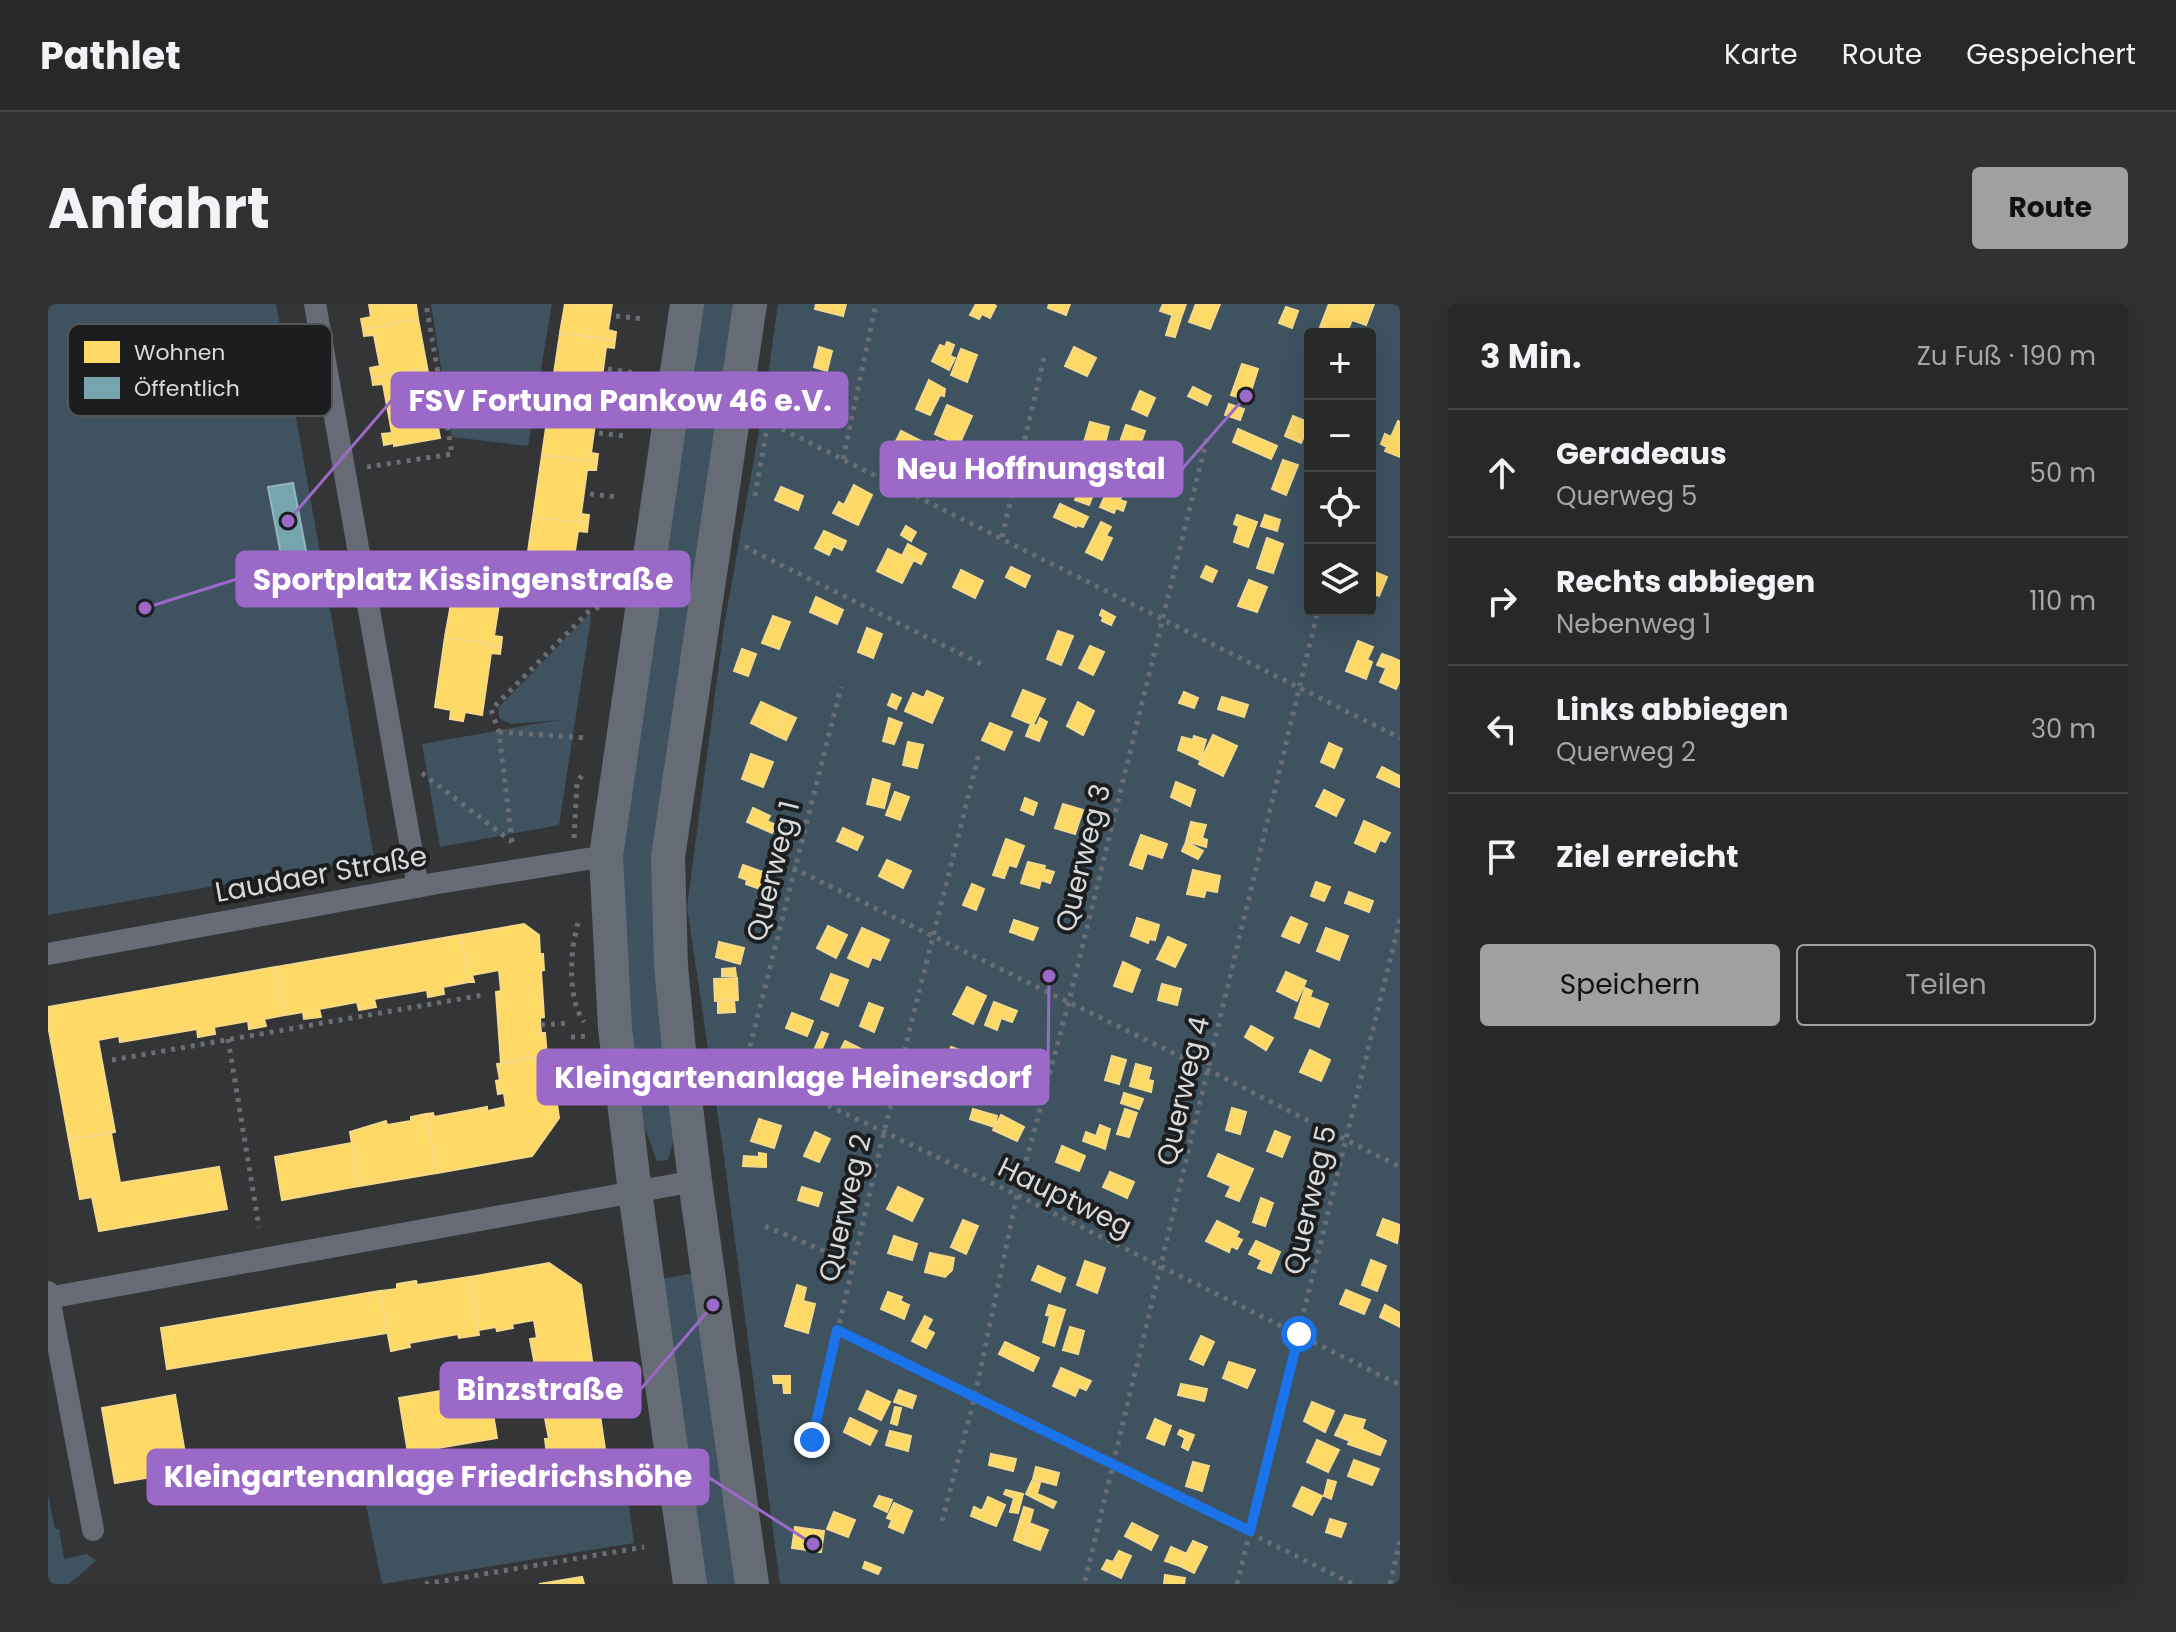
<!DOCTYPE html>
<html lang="de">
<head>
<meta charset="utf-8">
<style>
	body { margin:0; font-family:Poppins,sans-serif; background:#2f3030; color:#f1f3f6 }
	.controls { position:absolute; right:24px; top:24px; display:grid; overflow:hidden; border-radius:8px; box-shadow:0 8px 32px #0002 }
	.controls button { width:72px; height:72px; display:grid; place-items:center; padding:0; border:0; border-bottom:2px solid #434445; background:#272828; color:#f1f3f6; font:40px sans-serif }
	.stop { position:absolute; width:24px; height:24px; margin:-18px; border:6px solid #1a73e8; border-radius:50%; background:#fff }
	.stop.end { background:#1a73e8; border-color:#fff; box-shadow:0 2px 8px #0008 }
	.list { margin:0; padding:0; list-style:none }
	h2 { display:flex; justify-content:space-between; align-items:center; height:104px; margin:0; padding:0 32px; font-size:34px }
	h2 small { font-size:26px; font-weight:400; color:#a4a6a8 }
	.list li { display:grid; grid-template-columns:52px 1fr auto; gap:24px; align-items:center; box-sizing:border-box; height:128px; padding:0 32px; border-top:2px solid #434445 }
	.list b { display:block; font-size:30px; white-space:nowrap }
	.list p { margin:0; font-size:26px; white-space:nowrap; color:#a4a6a8 }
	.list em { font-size:26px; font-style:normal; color:#a4a6a8 }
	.actions { display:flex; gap:16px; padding:24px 32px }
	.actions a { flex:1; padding:18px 0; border:2px solid #9ea0a1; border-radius:8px; text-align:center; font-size:28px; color:#9ea0a1 }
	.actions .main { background:#9ea0a1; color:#111 }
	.icon { flex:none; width:44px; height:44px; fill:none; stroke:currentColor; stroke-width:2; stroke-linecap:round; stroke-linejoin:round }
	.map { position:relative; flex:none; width:1352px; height:1280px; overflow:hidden; border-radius:8px }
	header { display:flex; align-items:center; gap:48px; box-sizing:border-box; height:112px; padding:0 40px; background:#272828; border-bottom:2px solid #434445 }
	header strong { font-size:38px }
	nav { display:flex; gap:44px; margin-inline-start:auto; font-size:28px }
	.intro { display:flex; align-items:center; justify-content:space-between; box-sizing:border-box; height:192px; padding:0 48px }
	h1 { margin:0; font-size:56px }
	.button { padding:20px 36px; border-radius:8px; background:#9ea0a1; color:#111; font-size:28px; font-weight:700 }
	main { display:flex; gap:48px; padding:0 48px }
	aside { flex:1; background:#272828; border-radius:8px; box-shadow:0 8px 32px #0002 }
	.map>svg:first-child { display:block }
	.green { fill:#3e5260; fill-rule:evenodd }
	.homes { fill:#ffd966; stroke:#f3d989; stroke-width:2 }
	.public { fill:#76a5af; stroke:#93b5bc; stroke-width:2 }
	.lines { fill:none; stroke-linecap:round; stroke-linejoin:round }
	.path { stroke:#6a6e73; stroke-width:5; stroke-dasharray:4 6; stroke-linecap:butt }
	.minor { stroke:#666b75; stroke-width:22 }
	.primary { stroke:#666c76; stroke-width:34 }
	.route { stroke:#1a73e8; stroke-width:10 }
	.labels { text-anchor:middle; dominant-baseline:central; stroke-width:8; stroke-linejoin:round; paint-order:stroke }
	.street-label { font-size:28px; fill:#d7d9da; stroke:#1c1d1e }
	.key { fill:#1c1d1e; stroke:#545556; stroke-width:2 }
	.key-label { font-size:22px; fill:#d7d9da }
	.leader { fill:none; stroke:#9b69c8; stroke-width:3 }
	.callout-dot { fill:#9b69c8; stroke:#1c1d1e; stroke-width:3 }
	.callout { fill:#9b69c8; stroke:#9b69c8; stroke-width:3 }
	.callout-label { font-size:30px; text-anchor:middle; font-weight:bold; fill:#fff }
</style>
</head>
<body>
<header>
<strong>Pathlet</strong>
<nav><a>Karte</a><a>Route</a><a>Gespeichert</a></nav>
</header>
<div class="intro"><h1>Anfahrt</h1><a class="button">Route</a></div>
<main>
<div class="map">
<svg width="1352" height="1280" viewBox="0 0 1352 1280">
	<rect width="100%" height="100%" fill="#343536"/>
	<path class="green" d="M0,0H228L326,554L0,611Z
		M383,0H504L480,142L404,133Z
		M653,0H689L609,549L627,832L620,856L609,857L595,819L586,765L573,538Z
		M730,0H1352V1280H732L676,853L639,603L676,322L716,99ZM1262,30H1322V306H1262Z
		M541,310L543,314L511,521L392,543L374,440L510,416L463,420L451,414L450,404Z
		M647,969L690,1280H656L612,975Z
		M575,1156L586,1239L334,1280L318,1201Z
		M0,1190L7,1225H11L16,1255L39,1250L48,1257L21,1280H0Z"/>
	<path class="homes" d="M321,0H368L370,15L315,25L313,15L323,13Z
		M517,0H564L560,26L568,28L567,36L512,29Z
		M768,0H798L795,12L767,5Z
		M928,0H945L948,2L942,14L934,10L931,15L922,11Z
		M1001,0H1022L1018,11L1000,4Z
		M1115,0H1138L1133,14L1112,7Z
		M1148,0H1172L1162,25L1141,18Z
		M1281,0H1326L1318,21L1304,16L1298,30L1272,23Z
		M1238,3L1250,7L1244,24L1231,19Z
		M1124,12L1133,14L1127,33L1118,31Z
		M370,15L379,63L324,74L322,64L332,62L326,31L316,32L315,25Z
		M512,29L567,36L566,44L558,43L552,88L559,89L558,98L503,90Z
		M899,38L906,41L902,52L907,54L901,66L884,57L892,41L897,43Z
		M771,43L784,47L779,67L766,63Z
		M1026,43L1048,54L1039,72L1017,62Z
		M913,45L929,51L919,78L903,71Z
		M1194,60L1210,65L1200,96L1183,91Z
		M379,63L392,134L346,142V139L336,141L334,130L344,129L335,80L325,81L324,74Z
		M881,76L897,85L896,92L892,91L882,111L868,105Z
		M1145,83L1163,92L1159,101L1140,92Z
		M1092,87L1107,94L1099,112L1084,105Z
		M503,90L558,98L557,106L549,105L543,149L550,150L549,158L494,151Z
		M1181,100L1196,105L1192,116L1177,111Z
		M899,101L924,112L911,141L887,130Z
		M1245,112L1262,119L1253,139L1237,132Z
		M1350,117L1352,118V153L1337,147L1339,143L1333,140L1337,130L1343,133Z
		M1042,118L1061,123L1056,144L1036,138Z
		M1078,121L1097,127L1085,162L1066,155Z
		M1190,125L1229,142L1223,155L1185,138Z
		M853,127L881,141L875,155L846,141Z
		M889,137L896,141L889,156L883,153Z
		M494,151L549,158L548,166H539L533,210L541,211L540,219L485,213Z
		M1235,156L1250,161L1238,191L1224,185Z
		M1041,161L1055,166L1041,201L1027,196Z
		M806,181L824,191L810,221L785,209L791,198L796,201Z
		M733,183L755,192L750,206L727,196Z
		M1060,185L1074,191L1072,196L1078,198L1075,207L1068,204L1066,209L1052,203Z
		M1012,200L1040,213L1035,223L1029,221L1028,223L1006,213Z
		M1189,211L1209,218L1200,243L1186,238L1191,222L1186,220Z
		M1217,211L1232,216L1229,227L1213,222Z
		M485,213L540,219L539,228L530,227L520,293L453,284L451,300L404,294L408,265L476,275Z
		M1053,218L1063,223L1058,232L1064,234L1054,256L1038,248Z
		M858,222L868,228L863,237L853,231Z
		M776,227L798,237L794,246L785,242L781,251L767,244Z
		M1219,234L1235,240L1225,269L1209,264Z
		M860,240L878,250L873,260L855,250Z
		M840,245L865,257L854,279L829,267Z
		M1158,262L1169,267L1164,278L1153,273Z
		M963,263L982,272L977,283L958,273Z
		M913,266L935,277L927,294L905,283Z
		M1322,266L1339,273L1331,292L1322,288Z
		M1201,276L1219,283L1209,308L1190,302Z
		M768,293L795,306L789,320L762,308Z
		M404,294L451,300L446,332L454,333L453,342L397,333Z
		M1054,306L1067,313L1063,321L1054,317L1055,313L1052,311Z
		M725,312L742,318L731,345L714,339Z
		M819,324L834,330L825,354L810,348Z
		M1010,327L1025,332L1013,361L999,355Z
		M397,333L453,342L452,350L443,349L434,411L417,408L415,417L402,415L403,406L387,403Z
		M1310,337L1325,343L1319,356L1324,358L1318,375L1298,367Z
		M1042,342L1056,348L1045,371L1031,364Z
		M694,345L708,350L700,372L686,367Z
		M1334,350L1343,353L1338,364L1329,361Z
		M1343,353L1352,357V376L1348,385L1332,378Z
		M975,386L997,395L985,421L964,412Z
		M879,387L895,394L884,419L857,407L865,389L876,394Z
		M1136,388L1150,394L1146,404L1131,399Z
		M844,390L853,394L848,405L840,401Z
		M1174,393L1200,401L1196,413L1170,405Z
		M713,398L737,409L727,431L703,419Z
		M1030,398L1046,407L1035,431L1019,422Z
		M737,409L748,414L738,436L727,431Z
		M841,414L854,419L846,440L835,437Z
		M992,414L999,418L991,437L978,432L982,422L989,421Z
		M942,419L964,428L956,446L934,436Z
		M1165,431L1189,442L1175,472L1151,460Z
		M1146,432L1158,436L1152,456L1130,446L1134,433L1145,436Z
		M860,438L875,441L869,464L855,461Z
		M1281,439L1294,445L1286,464L1273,458Z
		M703,450L725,458L715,483L694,475Z
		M1334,463L1352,472L1351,483L1329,473Z
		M825,475L842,480L836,504L819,500Z
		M1128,478L1147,486L1142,502L1123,493Z
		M1276,486L1296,496L1288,512L1268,502Z
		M847,488L861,493L852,516L838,511Z
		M977,494L989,499L985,511L973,506Z
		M1015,500L1035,506L1027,530L1007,524Z
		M705,504L722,512L719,517L728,521L724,529L699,518Z
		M1316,517L1342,529L1337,538L1332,536L1327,548L1307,539Z
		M1143,518L1158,521L1154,534L1159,536L1158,543L1138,537Z
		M795,524L815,533L809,546L789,537Z
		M1093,531L1119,540L1114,554L1099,549L1094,565L1082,561Z
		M958,535L976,542L968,563L961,561L956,574L945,571Z
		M1138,538L1155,547L1150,555L1134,547Z
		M839,556L863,567L855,584L831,572Z
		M980,558L997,562L996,565L1006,568L1002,579L993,576L991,584L973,579Z
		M695,561L721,570L715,586L698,580L699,576L691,573Z
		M1145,566L1172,572L1169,588L1158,586L1156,593L1139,590Z
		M1268,578L1282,583L1276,597L1263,592Z
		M924,580L936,585L928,606L915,601Z
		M1301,588L1325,597L1321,608L1297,599Z
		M1243,613L1259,620L1251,639L1234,632Z
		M1089,614L1111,621L1107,636L1101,635L1100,639L1083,632Z
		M966,616L990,624L985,636L962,628Z
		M476,620L491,631L492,650H495L496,666L493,667L496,713L492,714L493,729H497L499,752L453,759L448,688L453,687L451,666L424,671L426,678H421L413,631Z
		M780,622L799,631L788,654L769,644Z
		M814,624L841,636L832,656L824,653L820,663L800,654Z
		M1278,624L1300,632L1291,656L1269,647Z
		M413,631L421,678L395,683L396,690L380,693L379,686L326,695L328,703L311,706L309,698L271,705L273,713L256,715L255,708L237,711L228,663Z
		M1120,633L1138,641L1127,663L1109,655Z
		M671,638L696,644L692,660L668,653Z
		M1075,658L1092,666L1084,688L1066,682Z
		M228,663L237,711L216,715L218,722L201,725L200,717L166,723L167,730L150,733L149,725L72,738L71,732L50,736L67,828L21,836L0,721V703Z
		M687,664L688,672H674V665Z
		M1238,668L1258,677L1249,697L1229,687Z
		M783,670L800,676L790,702L773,695Z
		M689,674L690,696L667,697L666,675Z
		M1114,680L1133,685L1129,701L1110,696Z
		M919,683L938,692L925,720L905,710Z
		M1257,684L1264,687L1262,693L1280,700L1271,723L1247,714Z
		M670,696H686L687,708L670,709Z
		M946,698L969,707L964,718L953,714L949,726L937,721Z
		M821,699L835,704L826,728L812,722Z
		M744,709L765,717L759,732L738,724Z
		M1203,722L1225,734L1218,746L1197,733Z
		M774,728L780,730L773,747L767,744Z
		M797,737L821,749L811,769L798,762L795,769L784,763Z
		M903,743L924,750L915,775L895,768Z
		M1262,746L1282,756L1273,777L1252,768Z
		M502,751L511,814L484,852L389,869L378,810L385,809L386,813L439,803V807L458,803L456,789L450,790L448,777L452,776L449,760Z
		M1064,752L1078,756L1071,780L1057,776Z
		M1088,760L1103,764L1100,776L1105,777L1103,788L1082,782Z
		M1076,789L1095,795L1091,805L1073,799Z
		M1184,804L1198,808L1192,830L1178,826Z
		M925,805L949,812L946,823L922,815Z
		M1077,805L1089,809L1081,833L1069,830Z
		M378,810L389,869L311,882L302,828L338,817L339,821L363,817V813Z
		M953,811L976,823L969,837L945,826Z
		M711,815L733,822L726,844L703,837Z
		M1052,821L1062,825L1057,845L1035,837L1038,828L1048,832Z
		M1227,827L1242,833L1234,853L1219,847Z
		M767,828L782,835L771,858L756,852Z
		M63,829L72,879L171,863L179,905L51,927L44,893L32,895L21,836Z
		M304,839L311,882L234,896L227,853Z
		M1014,842L1037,852L1031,867L1008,858Z
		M711,849L718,850V863L695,862L696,852L711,853Z
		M1170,850L1205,865L1191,897L1178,892L1183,882L1160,872Z
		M1062,868L1086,878L1079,894L1055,883Z
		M754,883L774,889L770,902L750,896Z
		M850,883L875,895L864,917L839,905Z
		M1213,894L1225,899L1217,922L1205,918Z
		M1335,915L1352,921L1349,939L1329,931Z
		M915,916L930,922L918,950L903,943Z
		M1169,917L1191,928L1188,933L1194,936L1189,945L1183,942L1181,948L1158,937Z
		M846,932L869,940L864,956L840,949Z
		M1208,937L1232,948L1223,969L1210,964L1214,956L1201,950Z
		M882,949L906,954L904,966L897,973L877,968Z
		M1323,956L1338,962L1329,987L1314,981Z
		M1037,957L1057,964L1049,989L1029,981Z
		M501,959L533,981L559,1159L506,1168L503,1150L499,1151L497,1135H501L482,1035L489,1034L486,1016L464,1020L465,1024L449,1027L448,1023L430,1026L422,973Z
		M990,962L1017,974L1012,988L984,976Z
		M422,973L431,1031L411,1034L410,1030L361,1039L362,1043L343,1047L332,987L349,985V980L368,977L369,981Z
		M749,981L758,984L755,997L767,1000L760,1029L737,1022Z
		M1298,986L1322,996L1316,1010L1292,1000Z
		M332,987L339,1029L119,1065L113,1024Z
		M840,988L854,993L852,997L861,1001L856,1015L833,1005Z
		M1001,1001L1017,1006L1006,1042L995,1038L1002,1012L998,1011Z
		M1337,1001L1352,1009V1023L1332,1013Z
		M877,1012L884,1016L879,1025L886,1029L878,1044L864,1037Z
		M1022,1023L1036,1027L1030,1050L1015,1046Z
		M1153,1032L1166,1038L1155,1061L1142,1055Z
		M957,1038L991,1054L985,1067L951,1050Z
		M1181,1058L1207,1066L1199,1084L1175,1074Z
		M1013,1064L1043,1077L1038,1086L1031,1083L1027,1092L1005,1082Z
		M725,1072H742V1089H736L735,1079H726Z
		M440,1079L449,1134L360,1149L351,1094Z
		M1133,1080L1159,1085L1156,1097L1130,1091Z
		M851,1086L868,1092L864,1104L846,1098Z
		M819,1087L842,1098L833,1116L811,1105Z
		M127,1091L140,1167L67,1179L54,1104Z
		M1264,1098L1286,1107L1277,1128L1256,1117Z
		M847,1103L853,1104L849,1121L843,1119Z
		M1297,1111L1317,1116L1314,1125L1338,1137L1332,1151L1300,1140L1302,1137L1287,1131Z
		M802,1114L829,1127L822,1141L796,1128Z
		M1107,1115L1123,1122L1116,1141L1099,1134Z
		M1132,1126L1146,1131L1140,1146L1134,1143L1137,1134L1130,1130Z
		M842,1127L863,1132L860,1147L838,1141Z
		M1269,1136L1291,1146L1280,1168L1259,1158Z
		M943,1150L968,1155L965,1167L941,1161Z
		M1306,1156L1331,1165L1324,1181L1300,1172Z
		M1145,1158L1161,1162L1154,1187L1138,1182Z
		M988,1163L1011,1169L1008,1181L985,1175Z
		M1280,1176L1288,1178L1283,1195L1276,1192Z
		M984,1177L992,1179L989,1190L1008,1198L1005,1204L978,1190Z
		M1254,1183L1274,1192L1264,1211L1245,1202Z
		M958,1186L975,1190L970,1209L962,1208L966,1194L956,1190Z
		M831,1192L844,1196L839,1208L826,1202Z
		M940,1193L957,1201L948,1222L923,1212L926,1203L934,1207Z
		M846,1199L864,1207L855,1229L841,1223L844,1216L839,1214Z
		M976,1203L985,1206L976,1240L966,1236Z
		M786,1208L807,1216L800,1233L779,1225Z
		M1282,1215L1298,1220L1293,1233L1278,1228Z
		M981,1219L1000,1226L992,1246L976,1240Z
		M1084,1219L1110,1232L1103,1246L1077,1232Z
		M747,1223L776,1227L773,1248L744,1244Z
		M1145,1237L1159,1243L1146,1269L1132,1262Z
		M1123,1243L1139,1250L1132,1262L1117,1257Z
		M1071,1247L1083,1252L1073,1274L1054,1265L1059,1256L1065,1258Z
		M817,1258L833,1264L830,1270L815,1264Z
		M1117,1271L1137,1274L1136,1280H1116Z
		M534,1273L536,1280H491Z"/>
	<path class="public" d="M245,179L259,252L234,256L220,183Z"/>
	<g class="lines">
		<path class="path" d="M568,12L596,15
			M560,65L587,69
			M716,116L1352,434
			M551,129L578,132
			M795,155L828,0
			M319,163L404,150L378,0
			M542,190L570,193
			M707,192L720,118
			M954,233L996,53
			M699,241V244L935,361
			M532,254L561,258
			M451,428L538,434
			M374,469L464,538
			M526,534L529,478L535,470
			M464,538L451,428L443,406L540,308L556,301
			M745,564L1160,766L1352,863
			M530,619C522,647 519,694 536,718
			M493,721L521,719
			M523,733L541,732
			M180,735L211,923
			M660,753L697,762L969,891L1352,1081
			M64,756L435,691
			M697,762L793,383
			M505,773L527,770
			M717,922L805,959
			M789,1026L1305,1280
			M764,1136L836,828L931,449
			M556,1186L587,1181
			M894,1217L927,1092L969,891L1021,697L1159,134
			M1037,1277L1270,306
			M377,1280L596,1243
			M1189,1280L1352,615
			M1342,1280L1352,1237"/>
		<path class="minor" d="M267,0L370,583
			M0,650L390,579L558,552
			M0,988L45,1226
			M0,994L647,877"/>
		<path class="primary" d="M639,0L558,552L567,724L587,888L642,1280
			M702,0L620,553L623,662L631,746L647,877L704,1280"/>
	</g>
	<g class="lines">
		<path class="route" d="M764,1136L789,1026L1202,1227L1251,1030"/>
	</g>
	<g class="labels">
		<g class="street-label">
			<text transform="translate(1035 554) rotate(-76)">Querweg 3</text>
			<text transform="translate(725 567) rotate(-76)">Querweg 1</text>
			<text transform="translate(273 570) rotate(-10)">Laudaer Straße</text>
			<text transform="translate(1135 787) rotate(-77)">Querweg 4</text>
			<text transform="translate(1017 893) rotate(26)">Hauptweg</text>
			<text transform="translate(1262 896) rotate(-77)">Querweg 5</text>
			<text transform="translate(797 904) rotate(-77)">Querweg 2</text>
		</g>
	</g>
	<rect x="20" y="20" width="264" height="92" rx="12" class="key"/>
	<rect x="36" y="37" width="36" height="22" fill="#ffd966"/>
	<rect x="36" y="73" width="36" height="22" fill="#76a5af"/>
	<g class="key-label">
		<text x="86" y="56">Wohnen</text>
		<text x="86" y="92">Öffentlich</text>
	</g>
	<path class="leader" d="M240 217L344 96M1198 92L1134 165M97 304L189 275M1001 672L1000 773M665 1001L592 1086M765 1240L660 1173"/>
	<g class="callout-dot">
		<circle cx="240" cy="217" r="8"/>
		<circle cx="1198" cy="92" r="8"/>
		<circle cx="97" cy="304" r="8"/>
		<circle cx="1001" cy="672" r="8"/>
		<circle cx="665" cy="1001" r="8"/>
		<circle cx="765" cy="1240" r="8"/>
	</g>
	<g class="callout">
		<rect x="344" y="69" width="455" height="54" rx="8"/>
		<rect x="833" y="138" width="301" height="54" rx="8"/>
		<rect x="189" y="248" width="452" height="54" rx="8"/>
		<rect x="490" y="746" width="510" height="54" rx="8"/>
		<rect x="393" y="1059" width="199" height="54" rx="8"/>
		<rect x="100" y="1146" width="560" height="54" rx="8"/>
	</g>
	<g class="callout-label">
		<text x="572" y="107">FSV Fortuna Pankow 46 e.V.</text>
		<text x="983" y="175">Neu Hoffnungstal</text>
		<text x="415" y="286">Sportplatz Kissingenstraße</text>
		<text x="745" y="784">Kleingartenanlage Heinersdorf</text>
		<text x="492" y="1096">Binzstraße</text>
		<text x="380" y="1183">Kleingartenanlage Friedrichshöhe</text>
	</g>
</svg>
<div class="controls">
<button>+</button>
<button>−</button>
<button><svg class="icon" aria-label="locate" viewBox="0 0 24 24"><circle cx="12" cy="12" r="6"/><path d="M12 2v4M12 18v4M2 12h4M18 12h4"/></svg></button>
<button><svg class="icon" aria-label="layers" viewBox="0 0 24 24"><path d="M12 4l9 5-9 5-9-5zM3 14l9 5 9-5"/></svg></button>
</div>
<div class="stop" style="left:1251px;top:1030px"></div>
<div class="stop end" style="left:764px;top:1136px"></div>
</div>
<aside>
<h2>3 Min.<small>Zu Fuß · 190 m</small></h2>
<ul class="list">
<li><svg class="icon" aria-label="ahead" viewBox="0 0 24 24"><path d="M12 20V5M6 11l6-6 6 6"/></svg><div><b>Geradeaus</b><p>Querweg 5</p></div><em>50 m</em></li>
<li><svg class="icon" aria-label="right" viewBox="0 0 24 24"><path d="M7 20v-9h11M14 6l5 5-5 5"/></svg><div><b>Rechts abbiegen</b><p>Nebenweg 1</p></div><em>110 m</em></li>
<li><svg class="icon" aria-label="left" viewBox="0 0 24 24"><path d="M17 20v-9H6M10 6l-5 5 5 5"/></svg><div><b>Links abbiegen</b><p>Querweg 2</p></div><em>30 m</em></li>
<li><svg class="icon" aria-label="arrive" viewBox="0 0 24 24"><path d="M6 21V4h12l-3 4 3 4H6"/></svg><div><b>Ziel erreicht</b></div></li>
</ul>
<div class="actions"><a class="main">Speichern</a><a>Teilen</a></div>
</aside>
</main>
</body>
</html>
